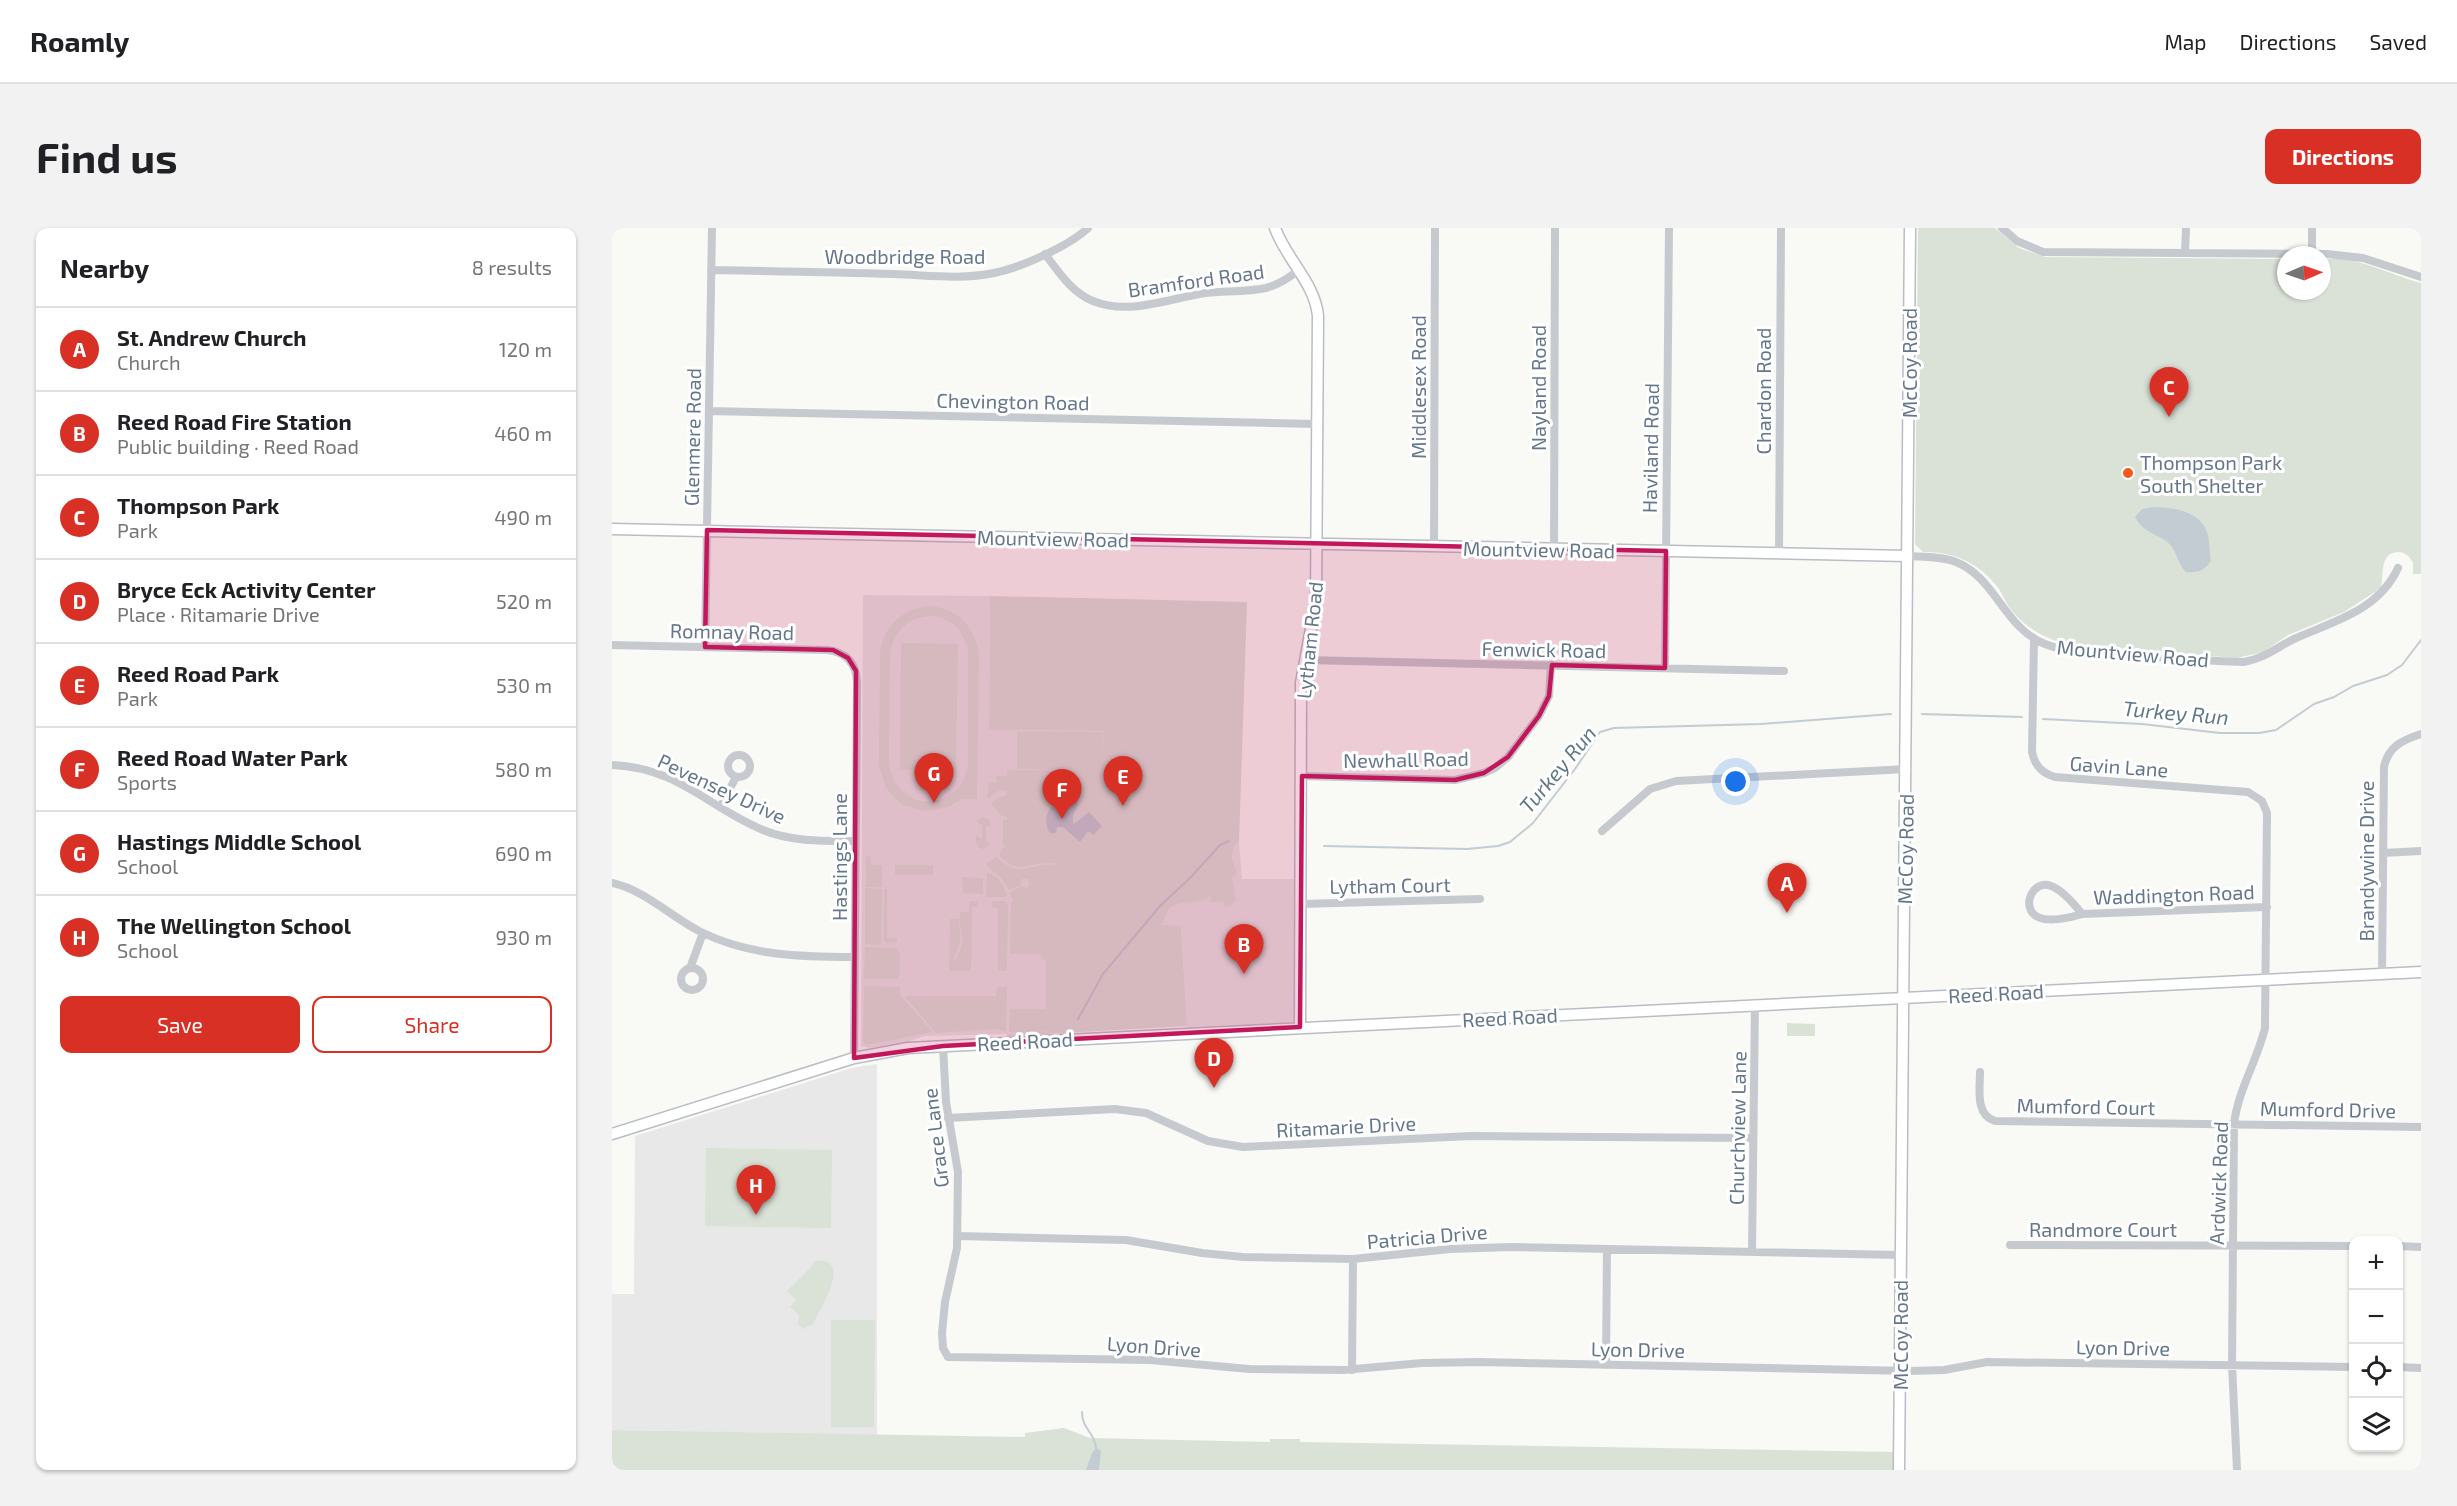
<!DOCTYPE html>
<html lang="en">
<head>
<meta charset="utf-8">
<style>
	body { margin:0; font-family:"Exo 2",sans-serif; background:#f2f2f2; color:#202124 }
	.controls { position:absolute; right:18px; bottom:18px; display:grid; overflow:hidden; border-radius:12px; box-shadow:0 2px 4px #0004 }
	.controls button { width:54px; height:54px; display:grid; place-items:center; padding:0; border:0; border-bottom:2px solid #e0e0e0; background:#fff; color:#202124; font:30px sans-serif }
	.compass { position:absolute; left:1665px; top:18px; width:54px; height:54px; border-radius:50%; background:#fff; box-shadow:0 2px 4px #0004; rotate:88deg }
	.you { position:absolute; left:1124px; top:554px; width:21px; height:21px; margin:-15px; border:4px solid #fff; border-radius:50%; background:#1a73e8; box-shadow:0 0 0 9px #1a73e833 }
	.badge { display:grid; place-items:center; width:39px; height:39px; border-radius:50%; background:#d93025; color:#fff; font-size:20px; font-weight:700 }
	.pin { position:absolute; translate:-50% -50px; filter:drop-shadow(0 2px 3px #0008) }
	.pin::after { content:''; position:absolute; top:32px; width:21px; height:18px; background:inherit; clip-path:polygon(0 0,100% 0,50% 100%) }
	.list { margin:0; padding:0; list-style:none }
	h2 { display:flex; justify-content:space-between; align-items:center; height:78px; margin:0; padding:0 24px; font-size:26px }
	h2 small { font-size:20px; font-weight:400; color:#757577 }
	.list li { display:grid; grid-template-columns:39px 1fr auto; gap:18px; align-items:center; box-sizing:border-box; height:84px; padding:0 24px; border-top:2px solid #e0e0e0 }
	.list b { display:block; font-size:22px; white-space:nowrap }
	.list p { margin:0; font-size:20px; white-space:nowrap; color:#757577 }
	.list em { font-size:20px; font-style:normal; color:#757577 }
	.actions { display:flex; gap:12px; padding:18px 24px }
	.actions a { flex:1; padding:14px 0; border:2px solid #d93025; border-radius:12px; text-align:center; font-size:21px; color:#d93025 }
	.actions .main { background:#d93025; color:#fff }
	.icon { flex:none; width:33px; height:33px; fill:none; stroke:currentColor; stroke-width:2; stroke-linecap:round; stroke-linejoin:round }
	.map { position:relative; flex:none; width:1809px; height:1242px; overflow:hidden; border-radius:12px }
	header { display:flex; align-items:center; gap:36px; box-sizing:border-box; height:84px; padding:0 30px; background:#fff; border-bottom:2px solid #e0e0e0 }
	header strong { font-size:28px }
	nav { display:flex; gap:33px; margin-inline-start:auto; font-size:21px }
	.intro { display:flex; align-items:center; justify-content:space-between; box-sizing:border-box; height:144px; padding:0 36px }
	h1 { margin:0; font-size:42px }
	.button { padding:15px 27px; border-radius:12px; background:#d93025; color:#fff; font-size:21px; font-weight:700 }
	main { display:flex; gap:36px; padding:0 36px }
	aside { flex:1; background:#fff; border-radius:12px; box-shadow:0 2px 4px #0004 }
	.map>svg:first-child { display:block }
	.built { fill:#e7e8e7 }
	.green { fill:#dae1d7; fill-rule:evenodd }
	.water { fill:#c2ccd2 }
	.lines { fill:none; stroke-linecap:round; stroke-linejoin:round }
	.stream { stroke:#c2ccd2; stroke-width:2 }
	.secondary-casing { stroke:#b8bec3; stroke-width:13 }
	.street { stroke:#c6cacf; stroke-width:8 }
	.secondary { stroke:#fff; stroke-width:10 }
	.marked { fill:#c2185b; fill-opacity:0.2; stroke:#c2185b; stroke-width:4.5; stroke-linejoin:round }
	.poi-dot { fill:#f55a1a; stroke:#fff; stroke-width:2 }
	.labels { text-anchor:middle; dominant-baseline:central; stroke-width:6; stroke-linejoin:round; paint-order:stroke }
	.street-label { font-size:20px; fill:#65778a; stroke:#fff }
	.poi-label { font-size:20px; fill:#65778a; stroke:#fff; text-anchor:start }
	.water-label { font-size:21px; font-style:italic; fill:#617985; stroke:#fff }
</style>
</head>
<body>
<header>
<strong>Roamly</strong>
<nav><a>Map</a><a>Directions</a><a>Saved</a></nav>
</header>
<div class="intro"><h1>Find us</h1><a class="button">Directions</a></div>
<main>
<aside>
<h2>Nearby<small>8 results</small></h2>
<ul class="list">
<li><span class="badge">A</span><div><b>St. Andrew Church</b><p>Church</p></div><em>120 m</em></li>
<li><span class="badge">B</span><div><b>Reed Road Fire Station</b><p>Public building · Reed Road</p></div><em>460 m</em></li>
<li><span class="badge">C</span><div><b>Thompson Park</b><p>Park</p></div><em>490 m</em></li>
<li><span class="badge">D</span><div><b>Bryce Eck Activity Center</b><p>Place · Ritamarie Drive</p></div><em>520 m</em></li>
<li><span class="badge">E</span><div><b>Reed Road Park</b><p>Park</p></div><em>530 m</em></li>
<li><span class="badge">F</span><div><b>Reed Road Water Park</b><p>Sports</p></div><em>580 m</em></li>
<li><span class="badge">G</span><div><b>Hastings Middle School</b><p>School</p></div><em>690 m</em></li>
<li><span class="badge">H</span><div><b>The Wellington School</b><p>School</p></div><em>930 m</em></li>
</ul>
<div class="actions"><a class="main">Save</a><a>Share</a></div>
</aside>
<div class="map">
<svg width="1809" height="1242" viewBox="0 0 1809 1242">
	<rect width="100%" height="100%" fill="#f9f9f6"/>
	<path class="built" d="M251,367L378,368L377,502L491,503V542H396L443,633L441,805L312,808L295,814L257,820L249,818Z
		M627,614L630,651H690V801L639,809L576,812L569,698H539L564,669Z
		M265,836V1207L0,1202V1066H22L23,908L240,840Z"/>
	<path class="green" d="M1306,0H1383L1407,20L1433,29L1674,31V63H1710V33C1735,23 1783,49 1809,55V346H1801V335C1798,329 1794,324 1786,324C1767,325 1772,347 1769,360L1732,384L1676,407L1651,424L1625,430L1458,417C1437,412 1416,402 1402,385C1395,378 1392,369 1387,361C1369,336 1342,323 1311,324L1303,316Z
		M378,368L635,374L627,614L621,619L620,631L625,646L620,649L624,672L619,678L613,680L611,673L599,674L598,668C588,677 573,672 561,678C553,682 555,692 548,697L569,698L575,796L577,798L395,808V806L441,803L397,804L398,778L400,781H434V732L430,731L428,726H398L399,674L401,673L398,664L409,658L415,660L418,655L415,651H410L408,657L397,662L390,651L375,638V635L384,629C411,653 413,635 443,637V635C418,633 407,649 387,627L391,619L395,618L391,617V592H395V589L390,588L379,576L387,569L395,567V563L388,562L375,571L377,554L384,555L385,548H395V542H491L405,541V503L490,504L491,532V503L377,502Z
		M317,378C346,380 364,399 367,428L365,571H349L337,579L312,583L289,576L274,560L267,537L268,427C270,399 289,381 317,378ZM323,388L335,392L346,400L356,419V537C347,587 282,585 277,534L278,425C282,402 299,387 323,388Z
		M289,415L346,416L344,543L288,542Z
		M370,589L377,592L379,599L374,597V612L378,617L371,621L367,620L364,614V607L370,611V598L365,593Z
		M254,628L259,629V637H270V659H254Z
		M283,637H321V647H283Z
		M375,644C386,647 392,657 395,669H374Z
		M350,649L371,650V666L351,665Z
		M253,660L270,661L269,717L253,716Z
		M272,661H275V710H285V714L273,715L272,713Z
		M357,673H366L365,679H360L359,743H337L338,691H346C350,708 349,716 341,731L344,732L351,714L347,691L349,684H357Z
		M380,673H393L396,677L395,743H386V680L380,679Z
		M253,719L285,720V723L288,724L287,751H252Z
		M252,758L288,759V767L321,804L254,817L251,813Z
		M385,759H395L394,804L384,801L324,805L294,770L293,768H384Z
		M1175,795L1203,796V808H1175Z
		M94,920L220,922L219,1000L93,998Z
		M202,1033C241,1028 211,1076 203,1092L200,1097L190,1101L186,1096L187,1087L178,1079L184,1072L175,1063L201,1037Z
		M219,1092H263L262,1199H219Z
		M452,1200L478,1210L658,1214V1211H688V1214L1281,1224V1242H0V1202L413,1209V1205Z"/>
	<path class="water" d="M1541,279C1560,279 1588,283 1595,304C1598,313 1597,324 1599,333C1592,343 1586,345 1574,344C1566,336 1566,328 1560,319C1551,306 1533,308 1523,289L1530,281Z
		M455,558L464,561L466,576L461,588V597L477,584L490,598L481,607L476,603L468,614L451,599H445L444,605H438C433,597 432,585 441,578L449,583L456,578Z
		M484,1220L489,1223L487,1242H474L480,1225Z"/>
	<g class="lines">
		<path class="stream" d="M1310,486L1410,489
			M1431,491L1530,496L1608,505H1647L1664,502L1702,476L1722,469L1741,458L1775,447L1790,437L1809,412
			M712,618L855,621L886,618L898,614L921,595L963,541L988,504L1002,500L1149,496L1279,486
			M466,791L491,746L548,678L579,649L608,617L617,613
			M470,1184C470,1202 483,1204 484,1220"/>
		<g class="secondary-casing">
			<path id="secondary" d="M663,0C674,31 703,55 706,88L704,373L689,455L688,799
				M0,301L1295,328
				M0,906L242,830L296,820L1809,744
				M1287,1242L1298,0"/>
		</g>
		<path class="street" d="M1390,0L1405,13L1431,24L1715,26L1751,30L1809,49
			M1573,25L1574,0
			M433,26C447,44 459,64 481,73C517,88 558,70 594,65C614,63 634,64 654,60C666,57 676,50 686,43
			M1700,26V0
			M99,42C160,43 221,44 282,46C314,47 350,52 382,45C408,40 457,18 476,0
			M97,183L704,196
			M822,318L823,0
			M942,321L943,0
			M1167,326L1169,0
			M1295,328C1311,329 1329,328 1344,334C1384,350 1392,400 1433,416C1458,426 1487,425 1514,427C1553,429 1593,433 1632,434C1655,429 1662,421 1682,411C1722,393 1766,383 1786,340
			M1422,411L1420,524C1423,538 1430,545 1443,549L1636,564L1650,573L1655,585L1653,800C1645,833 1626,862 1622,896L1620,1137L1625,1242
			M0,417L215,422C234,424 244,435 245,454L242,830
			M93,419L100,0
			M692,432L1172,443
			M1053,440L1057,0
			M116 538a11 11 0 1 1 22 0a11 11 0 1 1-22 0Z
			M0,537C68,540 95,579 151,602C180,614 212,613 243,613
			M690,548L843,552L872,545L883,540L896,529L927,488L937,468L939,437
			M109,578L124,549
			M990,603L1038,561L1064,553L1295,541
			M1771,625L1809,623
			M0,655C33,662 59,689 89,704C138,728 189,729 243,729
			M689,676L868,671
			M1470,686C1463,677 1450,662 1439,658C1421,651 1409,678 1424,688C1435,695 1458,690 1470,686L1655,679
			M69 751a11 11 0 1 1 22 0a11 11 0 1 1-22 0Z
			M78,740L91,705
			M1770,745L1772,539C1776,519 1790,512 1809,506
			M331,818L334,874L346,944L345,1020L333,1074L330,1105L331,1120L336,1129L538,1132L637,1141L731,1142L810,1135L867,1134L1299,1143L1332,1142L1375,1134L1742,1139
			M1368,844C1368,861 1363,887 1383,893L1809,899
			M336,890L503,881L534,885L596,913L631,919L858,908L1141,910
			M346,1008L514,1012L590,1025L631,1029L741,1031L838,1021L899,1019L1288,1027
			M1398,1017L1742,1018
			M1786,1018L1809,1019
			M1140,1023L1143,776
			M994,1137L995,1021
			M1786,1139L1809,1140
			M740,1142L741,1031"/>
		<use href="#secondary" class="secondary"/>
	</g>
	<path class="marked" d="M95,302L1054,323L1053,440L940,437L937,468L927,488L896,529L872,545L843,552L690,548L688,799L331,818L242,830L244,443L236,430L221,422L93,419Z"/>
	<circle class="poi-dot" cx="1516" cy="245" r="6"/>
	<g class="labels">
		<g class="street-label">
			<text x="293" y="28">Woodbridge Road</text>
			<text transform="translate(584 52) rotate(-8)">Bramford Road</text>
			<text transform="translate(1297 135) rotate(-90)">McCoy Road</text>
			<text transform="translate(806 159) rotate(-90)">Middlesex Road</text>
			<text transform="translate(926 160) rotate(-90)">Nayland Road</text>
			<text transform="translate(1151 163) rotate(-90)">Chardon Road</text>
			<text transform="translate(401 173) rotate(1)">Chevington Road</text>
			<text transform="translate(80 209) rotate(-89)">Glenmere Road</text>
			<text transform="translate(1038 220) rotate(-89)">Haviland Road</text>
			<text transform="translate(441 310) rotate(1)">Mountview Road</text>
			<text transform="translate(927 321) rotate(1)">Mountview Road</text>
			<text transform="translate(120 403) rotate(1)">Romnay Road</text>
			<text transform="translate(697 412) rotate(-84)">Lytham Road</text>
			<text transform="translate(932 421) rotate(1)">Fenwick Road</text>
			<text transform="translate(1521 425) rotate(5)">Mountview Road</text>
			<text transform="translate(794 531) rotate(-1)">Newhall Road</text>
			<text transform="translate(1507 538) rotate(4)">Gavin Lane</text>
			<text transform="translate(110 560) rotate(25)">Pevensey Drive</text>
			<text transform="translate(1293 621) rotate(-89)">McCoy Road</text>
			<text transform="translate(227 629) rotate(-90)">Hastings Lane</text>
			<text transform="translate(1754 633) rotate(-90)">Brandywine Drive</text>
			<text transform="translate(778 657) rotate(-1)">Lytham Court</text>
			<text transform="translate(1562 666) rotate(-2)">Waddington Road</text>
			<text transform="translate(1384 765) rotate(-3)">Reed Road</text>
			<text transform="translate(898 789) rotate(-3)">Reed Road</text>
			<text transform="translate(413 813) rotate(-3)">Reed Road</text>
			<text transform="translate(1474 878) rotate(1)">Mumford Court</text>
			<text transform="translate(1716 881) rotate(1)">Mumford Drive</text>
			<text transform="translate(734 898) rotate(-3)">Ritamarie Drive</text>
			<text transform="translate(1125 900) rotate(-89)">Churchview Lane</text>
			<text transform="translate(323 910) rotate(-97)">Grace Lane</text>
			<text transform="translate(1606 955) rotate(-88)">Ardwick Road</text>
			<text x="1491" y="1001">Randmore Court</text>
			<text transform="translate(815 1008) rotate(-5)">Patricia Drive</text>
			<text transform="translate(1288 1107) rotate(-90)">McCoy Road</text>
			<text transform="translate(542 1118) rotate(4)">Lyon Drive</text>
			<text transform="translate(1511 1119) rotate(1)">Lyon Drive</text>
			<text transform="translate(1026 1121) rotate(1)">Lyon Drive</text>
		</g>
		<g class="poi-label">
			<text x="1528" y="234">Thompson Park<tspan x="1528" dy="23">South Shelter</tspan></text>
		</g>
		<g class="water-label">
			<text transform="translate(1564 484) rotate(5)">Turkey Run</text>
			<text transform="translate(945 541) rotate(-50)">Turkey Run</text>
		</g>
	</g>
</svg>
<div class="controls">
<button>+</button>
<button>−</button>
<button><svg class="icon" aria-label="locate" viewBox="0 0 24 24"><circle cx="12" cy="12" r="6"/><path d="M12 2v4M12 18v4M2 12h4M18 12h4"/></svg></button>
<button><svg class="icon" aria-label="layers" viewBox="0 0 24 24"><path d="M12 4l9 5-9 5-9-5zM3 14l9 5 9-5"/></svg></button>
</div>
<svg class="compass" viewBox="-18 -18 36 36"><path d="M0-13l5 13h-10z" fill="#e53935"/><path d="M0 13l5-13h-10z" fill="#757577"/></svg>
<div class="you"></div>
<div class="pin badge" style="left:1175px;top:685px">A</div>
<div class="pin badge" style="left:632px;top:746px">B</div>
<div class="pin badge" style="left:1557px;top:189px">C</div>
<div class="pin badge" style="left:602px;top:860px">D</div>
<div class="pin badge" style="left:511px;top:578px">E</div>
<div class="pin badge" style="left:450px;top:591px">F</div>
<div class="pin badge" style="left:322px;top:575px">G</div>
<div class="pin badge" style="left:144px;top:987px">H</div>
</div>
</main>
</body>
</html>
